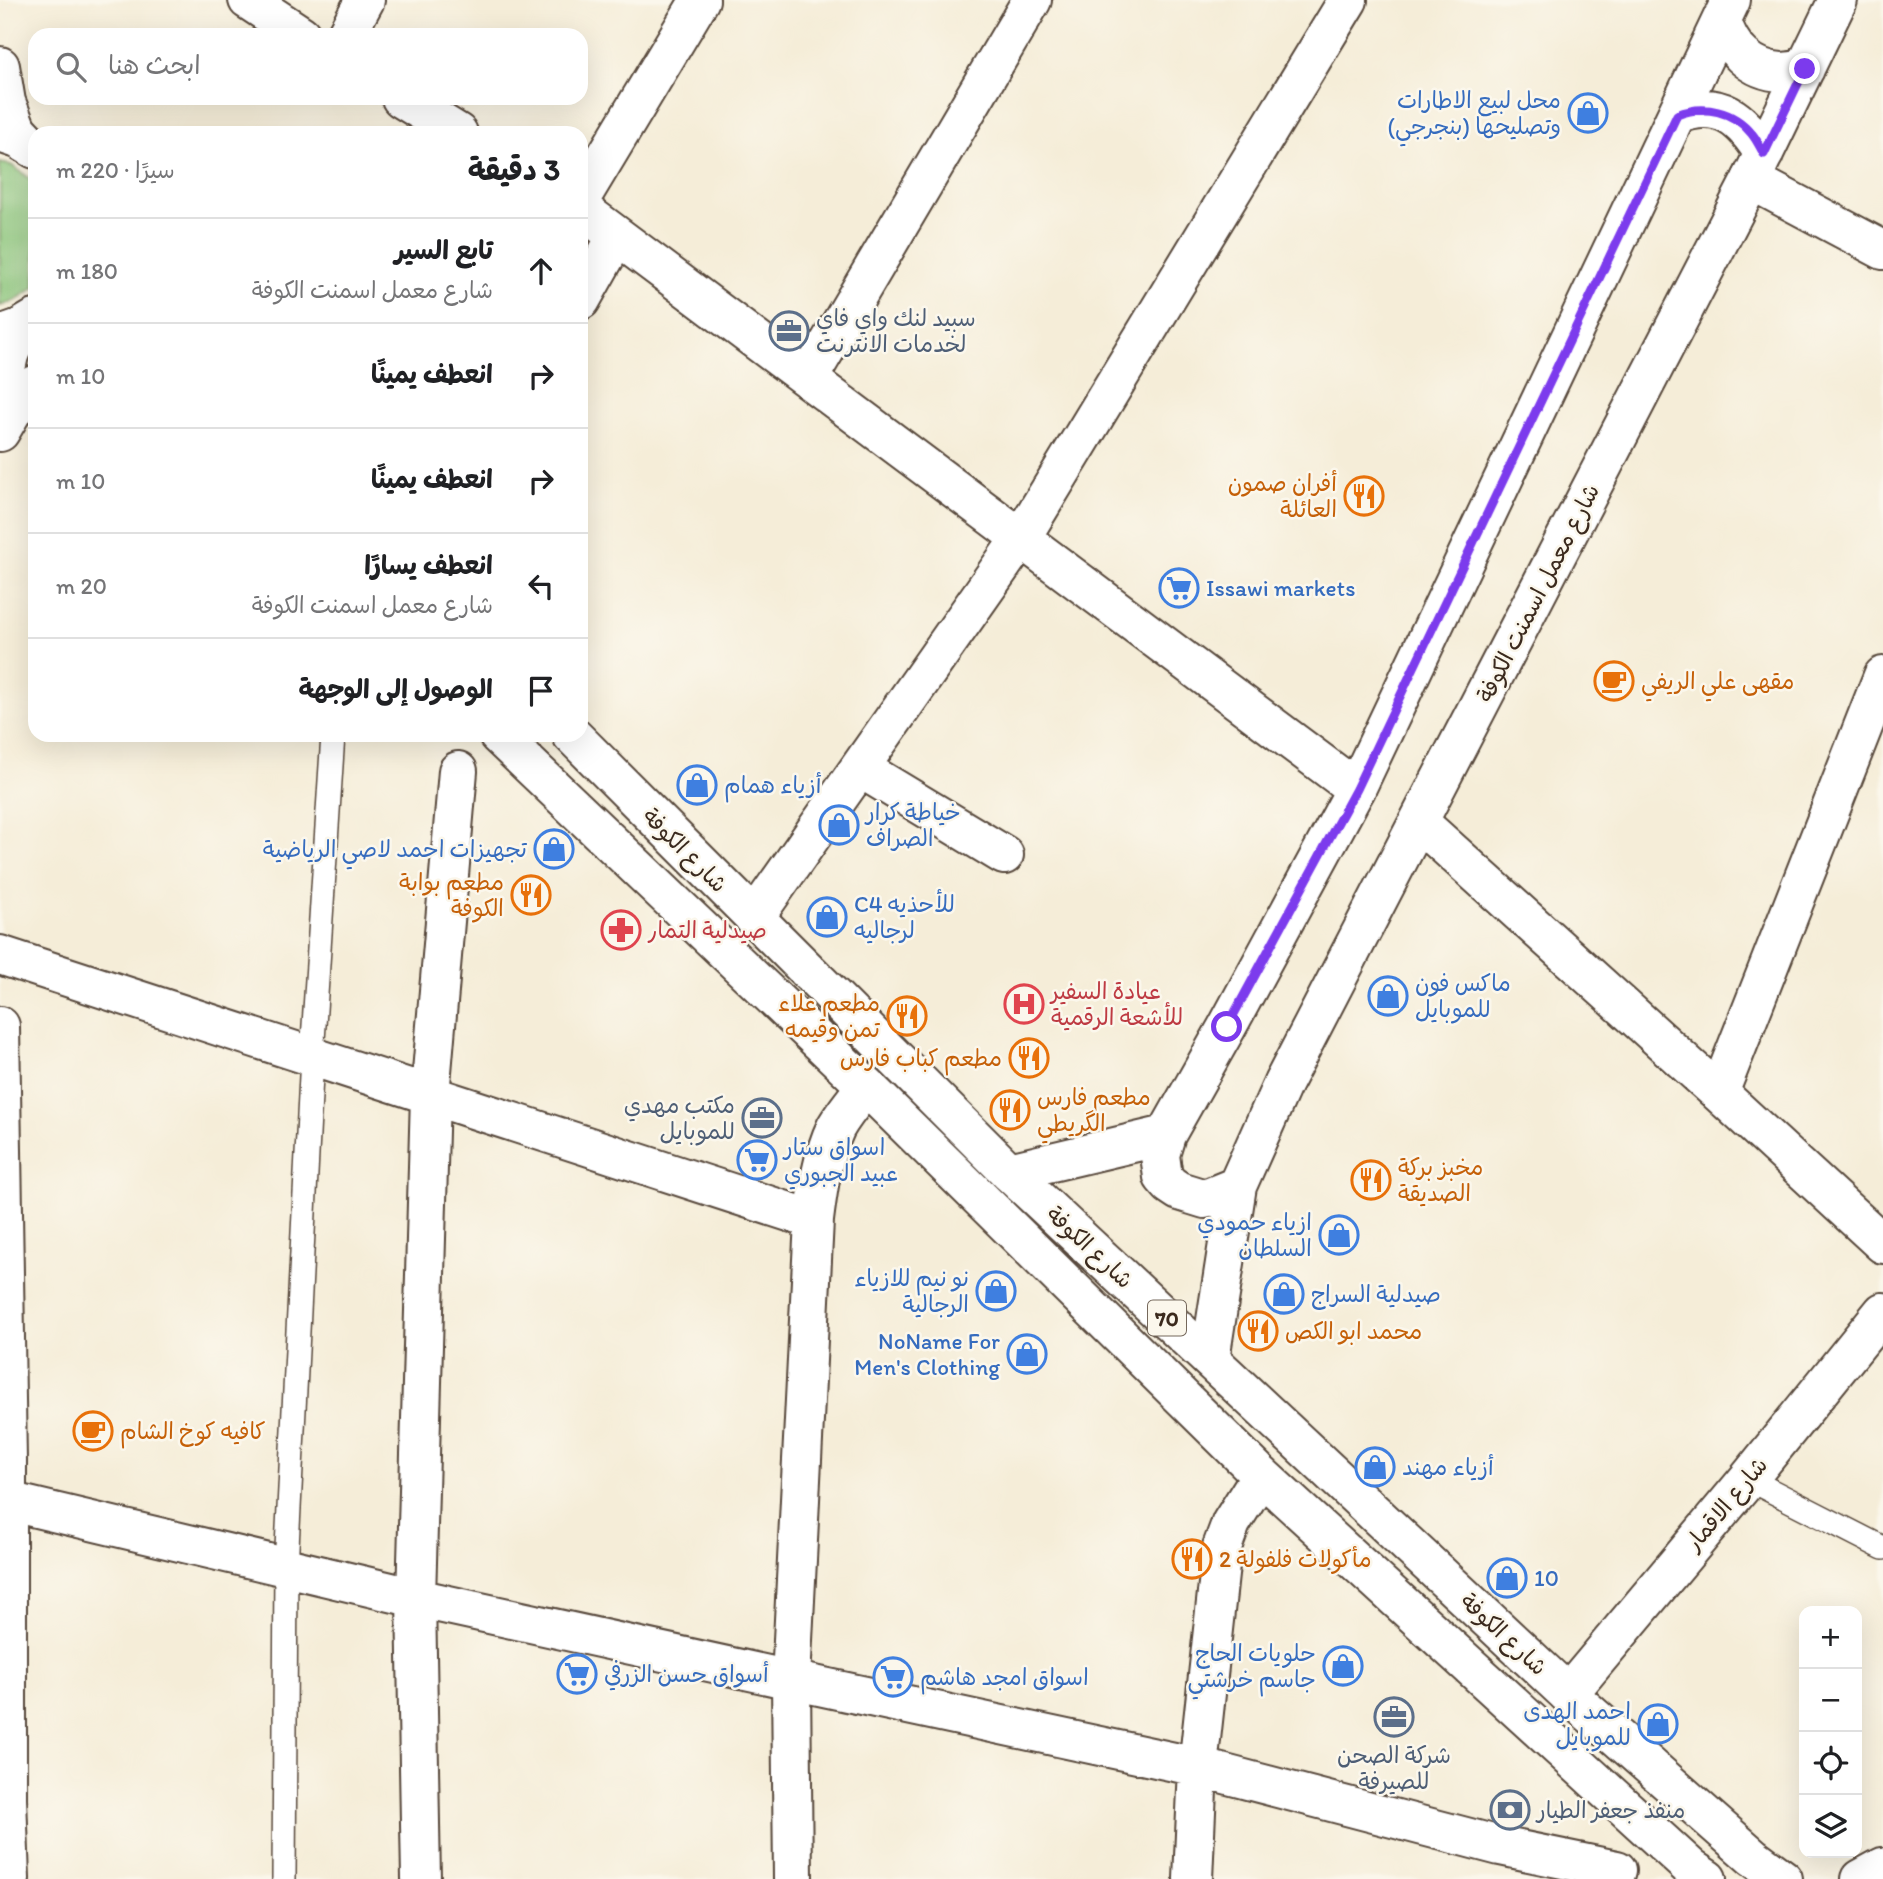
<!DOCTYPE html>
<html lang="ar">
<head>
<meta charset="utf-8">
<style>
	body { margin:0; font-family:Itim,"Playpen Sans Arabic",sans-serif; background:#f2f2f2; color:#202124; direction:rtl }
	.controls { position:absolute; right:21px; bottom:21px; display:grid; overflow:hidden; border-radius:14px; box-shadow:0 7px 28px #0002 }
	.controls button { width:63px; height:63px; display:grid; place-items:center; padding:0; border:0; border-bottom:2px solid #e0e0e0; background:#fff; color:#202124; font:35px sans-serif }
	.stop { position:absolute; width:21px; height:21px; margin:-16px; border:5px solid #7c3aed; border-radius:50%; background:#fff }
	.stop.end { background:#7c3aed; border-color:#fff; box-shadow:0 2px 7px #0008 }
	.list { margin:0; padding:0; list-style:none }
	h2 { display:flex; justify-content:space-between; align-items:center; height:91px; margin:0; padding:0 28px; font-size:30px }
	h2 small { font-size:23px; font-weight:400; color:#757577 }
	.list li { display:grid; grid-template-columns:46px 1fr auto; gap:21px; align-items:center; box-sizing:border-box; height:105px; padding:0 28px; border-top:2px solid #e0e0e0 }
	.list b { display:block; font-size:26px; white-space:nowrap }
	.list p { margin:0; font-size:23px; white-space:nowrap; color:#757577 }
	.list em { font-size:23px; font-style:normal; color:#757577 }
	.icon { flex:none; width:38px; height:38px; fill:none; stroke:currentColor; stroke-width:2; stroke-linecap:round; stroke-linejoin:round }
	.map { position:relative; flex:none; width:1883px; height:1879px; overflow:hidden; direction:ltr }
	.search { position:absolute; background:#fff; box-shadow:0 7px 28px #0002; left:28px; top:28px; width:560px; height:77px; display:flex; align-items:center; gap:18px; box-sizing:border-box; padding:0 24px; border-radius:21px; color:#757577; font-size:26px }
	.panel { position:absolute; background:#fff; box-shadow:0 7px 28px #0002; left:28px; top:126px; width:560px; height:616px; border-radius:21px; direction:rtl }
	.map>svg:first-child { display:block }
	.green { fill:#89c479; stroke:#62774c; stroke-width:2 }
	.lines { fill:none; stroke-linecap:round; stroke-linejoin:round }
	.lane-casing { stroke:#57473a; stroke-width:26 }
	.street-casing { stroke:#57473a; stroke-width:42 }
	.secondary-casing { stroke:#57473a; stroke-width:42 }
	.primary-casing { stroke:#57473a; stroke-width:42 }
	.highway-casing { stroke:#57473a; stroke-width:42 }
	.lane { stroke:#fff; stroke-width:23 }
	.street { stroke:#fff; stroke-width:38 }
	.secondary { stroke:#fff; stroke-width:38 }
	.primary { stroke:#fff; stroke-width:38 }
	.highway { stroke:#fff; stroke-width:38 }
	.route { stroke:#7c3aed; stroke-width:9 }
	.labels { text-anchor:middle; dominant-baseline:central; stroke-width:5; stroke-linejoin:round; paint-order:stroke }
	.shield { fill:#fbf7ec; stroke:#75685c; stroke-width:2 }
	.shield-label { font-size:21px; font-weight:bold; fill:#3b2a1e }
	.shop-label { font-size:23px; fill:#366cbe; stroke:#fbf7ec; text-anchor:start }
	.service-label { font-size:23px; fill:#4e5e75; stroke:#fbf7ec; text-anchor:start }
	.food-label { font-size:23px; fill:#c56008; stroke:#fbf7ec; text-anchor:start }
	.street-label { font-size:23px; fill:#3b2a1e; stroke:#fbf7ec }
	.health-label { font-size:23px; fill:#be3a42; stroke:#fbf7ec; text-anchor:start }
</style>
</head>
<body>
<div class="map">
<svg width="1883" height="1879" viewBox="0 0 1883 1879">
	<rect width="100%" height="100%" fill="#fbf7ec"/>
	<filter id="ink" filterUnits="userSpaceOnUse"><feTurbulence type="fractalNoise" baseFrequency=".0143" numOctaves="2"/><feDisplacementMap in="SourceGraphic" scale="14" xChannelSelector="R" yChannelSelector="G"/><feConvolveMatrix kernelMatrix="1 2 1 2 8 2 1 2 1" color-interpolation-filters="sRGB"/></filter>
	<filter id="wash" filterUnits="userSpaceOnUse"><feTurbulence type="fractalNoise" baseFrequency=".00686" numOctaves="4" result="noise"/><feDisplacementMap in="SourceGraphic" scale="28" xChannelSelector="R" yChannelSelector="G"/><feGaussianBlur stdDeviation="1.57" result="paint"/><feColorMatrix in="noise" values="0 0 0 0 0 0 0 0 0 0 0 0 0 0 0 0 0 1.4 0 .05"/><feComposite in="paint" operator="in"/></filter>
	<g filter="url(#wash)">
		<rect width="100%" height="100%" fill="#f5edd8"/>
		<path class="green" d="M0,163L11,165L35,182V287L16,300L0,306Z"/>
	</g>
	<g filter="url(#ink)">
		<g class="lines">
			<g class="lane-casing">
				<path id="lane" d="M1748,1479L1883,1548
					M284,1879L286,1567L312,1056L333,735"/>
			</g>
			<g class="street-casing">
				<path id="street" d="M248,0L301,35
					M346,35L365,0
					M401,98L458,133
					M1751,180L1883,250
					M581,198L700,0
					M581,209L1356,789
					M581,300L617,236
					M808,379L1032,0
					M860,768L1004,855
					M1419,822L1719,1093L1883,1244
					M754,918L1021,538L1348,0
					M0,955L814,1220
					M1719,1093L1883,676
					M7,1501L416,1598L791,1680L1198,1767L1500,1846L1617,1870L1614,1879
					M1568,1694L1748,1479L1883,1312
					M421,1879L416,1598L430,1095L458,771
					M793,1879L791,1680L814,1220C818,1189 822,1156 836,1127C844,1113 856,1099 866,1086
					M1193,1879L1198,1767L1222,1547L1231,1523L1261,1475
					M1861,1879L1883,1867"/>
			</g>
			<g class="secondary-casing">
				<path id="secondary" d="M0,66L6,102L17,130L34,148
					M0,395L9,355L20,328
					M0,1026L7,1461V1798L10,1879"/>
			</g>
			<g class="primary-casing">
				<path id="primary" d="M1722,20C1729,48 1751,71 1782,72C1789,72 1797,70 1805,69
					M1677,115C1719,98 1743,119 1764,154
					M1009,1172L1166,1135
					M1237,1186L1205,1199L1179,1191L1170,1185L1163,1177L1160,1155L1166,1135L1227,1027L1356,789L1731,0
					M1210,1359L1237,1186L1283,1083L1751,180L1838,0"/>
			</g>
			<g class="highway-casing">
				<path id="highway" d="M0,133L18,139L35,149
					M0,335L20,328L35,319
					M0,432L13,410L35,385
					M498,735L866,1086L1261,1475L1692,1869L1707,1879
					M572,735L1009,1172L1568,1694L1753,1857L1783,1879"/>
			</g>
			<use href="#lane" class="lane"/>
			<use href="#street" class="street"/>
			<use href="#secondary" class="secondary"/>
			<use href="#primary" class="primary"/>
			<use href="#highway" class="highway"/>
		</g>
	</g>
	<g class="lines" filter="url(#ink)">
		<path class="route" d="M1227,1027L1356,789L1677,115C1704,104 1734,111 1752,134C1757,140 1760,147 1764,154L1805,69"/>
	</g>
	<defs>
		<g id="shop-ring" transform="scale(2.0125)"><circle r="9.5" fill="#fbf7ec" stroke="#3f7fe0" stroke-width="1.5"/><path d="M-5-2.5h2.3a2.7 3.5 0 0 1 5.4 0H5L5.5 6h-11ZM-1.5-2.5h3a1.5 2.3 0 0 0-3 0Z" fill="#3f7fe0"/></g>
		<g id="office-ring" transform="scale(2.0125)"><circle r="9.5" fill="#fbf7ec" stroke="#5c6f8a" stroke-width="1.5"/><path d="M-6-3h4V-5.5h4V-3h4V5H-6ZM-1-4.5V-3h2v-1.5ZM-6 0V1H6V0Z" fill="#5c6f8a"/></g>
		<g id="restaurant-ring" transform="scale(2.0125)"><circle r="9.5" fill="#fbf7ec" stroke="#e8710a" stroke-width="1.5"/><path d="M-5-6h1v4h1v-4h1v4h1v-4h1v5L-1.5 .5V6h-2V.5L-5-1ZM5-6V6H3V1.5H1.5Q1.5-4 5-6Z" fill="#e8710a"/></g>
		<g id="supermarket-ring" transform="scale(2.0125)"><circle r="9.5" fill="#fbf7ec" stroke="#3f7fe0" stroke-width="1.5"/><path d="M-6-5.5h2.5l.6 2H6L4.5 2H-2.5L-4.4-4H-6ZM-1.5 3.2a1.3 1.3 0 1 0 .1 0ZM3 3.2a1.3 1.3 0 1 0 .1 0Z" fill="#3f7fe0"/></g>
		<g id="cafe-ring" transform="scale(2.0125)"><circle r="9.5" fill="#fbf7ec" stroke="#e8710a" stroke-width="1.5"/><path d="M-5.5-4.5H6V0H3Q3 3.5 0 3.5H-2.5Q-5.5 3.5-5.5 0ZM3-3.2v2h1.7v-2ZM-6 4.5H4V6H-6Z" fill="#e8710a"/></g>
		<g id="pharmacy-ring" transform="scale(2.0125)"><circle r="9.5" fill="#fbf7ec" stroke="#e0444e" stroke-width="1.5"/><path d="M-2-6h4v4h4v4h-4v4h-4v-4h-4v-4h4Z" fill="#e0444e"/></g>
		<g id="hospital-ring" transform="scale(2.0125)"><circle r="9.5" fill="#fbf7ec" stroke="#e0444e" stroke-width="1.5"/><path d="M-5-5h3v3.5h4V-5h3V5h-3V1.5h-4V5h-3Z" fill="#e0444e"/></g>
		<g id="bank-ring" transform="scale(2.0125)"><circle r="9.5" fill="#fbf7ec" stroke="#5c6f8a" stroke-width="1.5"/><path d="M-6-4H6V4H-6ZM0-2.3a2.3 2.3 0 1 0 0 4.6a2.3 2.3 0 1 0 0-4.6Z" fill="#5c6f8a"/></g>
	</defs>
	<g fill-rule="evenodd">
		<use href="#shop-ring" x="1588" y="113"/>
		<use href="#office-ring" x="789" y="331"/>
		<use href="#restaurant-ring" x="1364" y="496"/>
		<use href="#supermarket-ring" x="1179" y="588"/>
		<use href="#cafe-ring" x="1614" y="681"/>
		<use href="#shop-ring" x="697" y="785"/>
		<use href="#shop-ring" x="839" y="825"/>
		<use href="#shop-ring" x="554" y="849"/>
		<use href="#restaurant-ring" x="531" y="895"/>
		<use href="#shop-ring" x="827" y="917"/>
		<use href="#pharmacy-ring" x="621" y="930"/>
		<use href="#shop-ring" x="1388" y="996"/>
		<use href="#hospital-ring" x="1024" y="1004"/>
		<use href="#restaurant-ring" x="907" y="1016"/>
		<use href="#restaurant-ring" x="1029" y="1058"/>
		<use href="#restaurant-ring" x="1010" y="1110"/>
		<use href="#office-ring" x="762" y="1118"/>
		<use href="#supermarket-ring" x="757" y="1160"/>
		<use href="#restaurant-ring" x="1371" y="1180"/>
		<use href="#shop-ring" x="1339" y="1235"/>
		<use href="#shop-ring" x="996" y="1291"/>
		<use href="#shop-ring" x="1284" y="1294"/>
		<use href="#restaurant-ring" x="1258" y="1331"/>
		<use href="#shop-ring" x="1027" y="1354"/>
		<use href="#cafe-ring" x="93" y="1431"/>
		<use href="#shop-ring" x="1375" y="1467"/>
		<use href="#restaurant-ring" x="1192" y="1559"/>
		<use href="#shop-ring" x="1507" y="1578"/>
		<use href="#shop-ring" x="1343" y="1666"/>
		<use href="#supermarket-ring" x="577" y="1674"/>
		<use href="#supermarket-ring" x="893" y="1677"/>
		<use href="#office-ring" x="1394" y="1717"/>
		<use href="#shop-ring" x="1658" y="1724"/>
		<use href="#bank-ring" x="1510" y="1810"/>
	</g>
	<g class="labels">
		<rect class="shield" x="1148" y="1300.5" width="38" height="35" rx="5"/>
		<g class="shield-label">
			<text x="1167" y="1318">70</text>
		</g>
		<g class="shop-label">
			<text x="1561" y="100" text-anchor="end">محل لبيع الاطارات<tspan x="1561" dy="26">وتصليحها (بنجرجي)</tspan></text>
			<text x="1206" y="588">Issawi markets</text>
			<text x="724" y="785">أزياء همام</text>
			<text x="866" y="812">خياطة كرار<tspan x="866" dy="26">الصراف</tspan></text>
			<text x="527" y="849" text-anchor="end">تجهيزات احمد لاصي الرياضية</text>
			<text x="854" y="904">C4 للأحذيه<tspan x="854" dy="26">لرجاليه</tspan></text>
			<text x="1415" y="983">ماكس فون<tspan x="1415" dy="26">للموبايل</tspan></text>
			<text x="784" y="1147">اسواق ستار<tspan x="784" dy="26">عبيد الجبوري</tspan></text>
			<text x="1312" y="1222" text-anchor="end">ازياء حمودي<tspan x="1312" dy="26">السلطان</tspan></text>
			<text x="969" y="1278" text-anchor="end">نو نيم للازياء<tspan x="969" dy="26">الرجالية</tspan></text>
			<text x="1311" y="1294">صيدلية السراج</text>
			<text x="1000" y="1341" text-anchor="end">NoName For<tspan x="1000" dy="26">Men's Clothing</tspan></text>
			<text x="1402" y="1467">أزياء مهند</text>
			<text x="1534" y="1578">10</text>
			<text x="1316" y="1653" text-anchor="end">حلويات الحاج<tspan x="1316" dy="26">جاسم خرشتي</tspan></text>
			<text x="604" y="1674">أسواق حسن الزرفي</text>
			<text x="920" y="1677">اسواق امجد هاشم</text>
			<text x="1631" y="1711" text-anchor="end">احمد الهدى<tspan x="1631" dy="26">للموبايل</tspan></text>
		</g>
		<g class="service-label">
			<text x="816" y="318">سبيد لنك واي فاي<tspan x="816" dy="26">لخدمات الانترنت</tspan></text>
			<text x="735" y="1105" text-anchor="end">مكتب مهدي<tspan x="735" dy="26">للموبايل</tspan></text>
			<text x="1394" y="1755" text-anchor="middle">شركة الصحن<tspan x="1394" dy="26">للصيرفة</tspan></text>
			<text x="1537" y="1810">منفذ جعفر الطيار</text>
		</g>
		<g class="food-label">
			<text x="1337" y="483" text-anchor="end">أفران صمون<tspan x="1337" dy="26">العائلة</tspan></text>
			<text x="1641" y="681">مقهى علي الريفي</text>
			<text x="504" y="882" text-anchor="end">مطعم بوابة<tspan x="504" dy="26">الكوفة</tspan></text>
			<text x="880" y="1003" text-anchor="end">مطعم علاء<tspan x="880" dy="26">تمن وقيمه</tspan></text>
			<text x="1002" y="1058" text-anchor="end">مطعم كباب فارس</text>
			<text x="1037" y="1097">مطعم فارس<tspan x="1037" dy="26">الگريطي</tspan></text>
			<text x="1398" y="1167">مخبز بركة<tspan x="1398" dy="26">الصديقة</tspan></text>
			<text x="1285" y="1331">محمد ابو الكص</text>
			<text x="120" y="1431">كافيه كوخ الشام</text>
			<text x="1219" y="1559">مأكولات فلفولة 2</text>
		</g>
		<g class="street-label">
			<text transform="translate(1538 593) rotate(-63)">شارع معمل اسمنت الكوفة</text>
			<text transform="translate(685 850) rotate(45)">شارع الكوفة</text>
			<text transform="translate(1090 1247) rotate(43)">شارع الكوفة</text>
			<text transform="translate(1726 1504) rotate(-50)">شارع الاقمار</text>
			<text transform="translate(1504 1634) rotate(43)">شارع الكوفة</text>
		</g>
		<g class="health-label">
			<text x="648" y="930">صيدلية التمار</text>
			<text x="1051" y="991">عيادة السفير<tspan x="1051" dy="26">للأشعة الرقمية</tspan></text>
		</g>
	</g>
</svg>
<div class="controls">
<button>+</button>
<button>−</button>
<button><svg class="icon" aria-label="locate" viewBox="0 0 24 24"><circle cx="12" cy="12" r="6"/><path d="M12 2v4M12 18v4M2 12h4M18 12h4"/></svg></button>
<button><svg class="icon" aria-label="layers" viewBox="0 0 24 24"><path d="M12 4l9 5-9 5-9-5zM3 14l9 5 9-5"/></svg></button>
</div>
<div class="stop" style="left:1227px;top:1027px"></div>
<div class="stop end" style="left:1805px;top:69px"></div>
<div class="search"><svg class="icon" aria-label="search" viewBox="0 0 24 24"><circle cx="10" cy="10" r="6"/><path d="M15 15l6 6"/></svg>ابحث هنا</div>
<section class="panel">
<h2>3 دقيقة<small>سيرًا · 220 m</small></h2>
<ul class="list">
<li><svg class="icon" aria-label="ahead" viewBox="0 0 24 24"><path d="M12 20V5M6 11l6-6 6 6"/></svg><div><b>تابع السير</b><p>شارع معمل اسمنت الكوفة</p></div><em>180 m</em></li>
<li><svg class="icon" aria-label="right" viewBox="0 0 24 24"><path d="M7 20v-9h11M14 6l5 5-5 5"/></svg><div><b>انعطف يمينًا</b></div><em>10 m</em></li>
<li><svg class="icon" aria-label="right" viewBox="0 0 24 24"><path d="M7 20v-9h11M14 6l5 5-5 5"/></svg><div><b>انعطف يمينًا</b></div><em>10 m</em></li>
<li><svg class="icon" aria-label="left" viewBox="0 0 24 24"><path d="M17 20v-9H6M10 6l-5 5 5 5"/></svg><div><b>انعطف يسارًا</b><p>شارع معمل اسمنت الكوفة</p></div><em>20 m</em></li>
<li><svg class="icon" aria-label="arrive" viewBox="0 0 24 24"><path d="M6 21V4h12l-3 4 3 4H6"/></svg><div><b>الوصول إلى الوجهة</b></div></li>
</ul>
</section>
</div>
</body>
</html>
